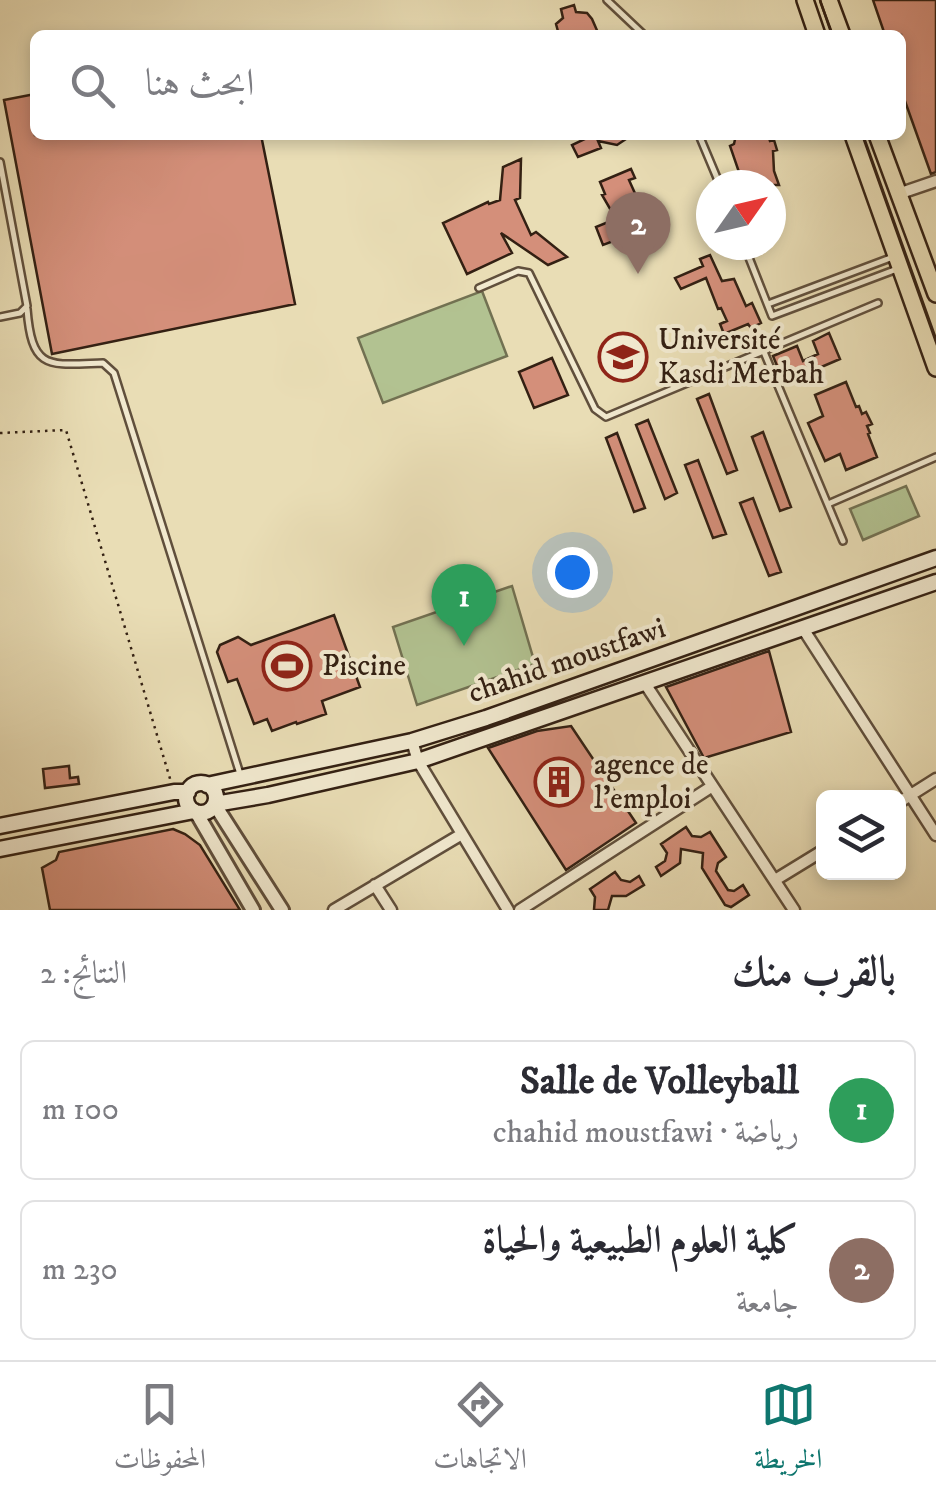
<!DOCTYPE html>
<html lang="ar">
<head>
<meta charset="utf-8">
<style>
	body { margin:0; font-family:"IM FELL DW Pica",Amiri,serif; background:#f2f2f3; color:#2b2b33; direction:rtl }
	.controls { position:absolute; right:30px; bottom:30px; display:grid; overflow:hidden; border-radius:15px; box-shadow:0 5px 15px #0003 }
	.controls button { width:90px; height:90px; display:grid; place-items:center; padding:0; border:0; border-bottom:2px solid #e1e1e2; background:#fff; color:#2b2b33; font:50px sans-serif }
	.compass { position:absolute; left:696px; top:170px; width:90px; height:90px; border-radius:50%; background:#fff; box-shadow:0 5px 15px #0003; rotate:56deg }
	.you { position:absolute; left:572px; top:572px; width:35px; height:35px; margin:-25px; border:8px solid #fff; border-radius:50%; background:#1a73e8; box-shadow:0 0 0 15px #1a73e833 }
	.badge { display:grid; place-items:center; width:65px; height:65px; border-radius:50%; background:#0f766e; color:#fff; font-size:32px; font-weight:700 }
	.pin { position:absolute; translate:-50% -82px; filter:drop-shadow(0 2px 5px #0008) }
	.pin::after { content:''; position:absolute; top:52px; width:35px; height:30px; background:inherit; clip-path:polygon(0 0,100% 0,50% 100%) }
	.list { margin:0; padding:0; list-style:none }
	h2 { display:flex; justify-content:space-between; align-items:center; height:130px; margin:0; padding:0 40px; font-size:42px }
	h2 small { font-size:32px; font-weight:400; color:#7c7c81 }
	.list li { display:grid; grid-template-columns:65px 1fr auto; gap:30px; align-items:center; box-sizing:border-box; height:140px; margin:0 20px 20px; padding:0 20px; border:2px solid #e1e1e2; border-radius:15px }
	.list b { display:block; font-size:38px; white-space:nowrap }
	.list p { margin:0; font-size:32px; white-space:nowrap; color:#7c7c81 }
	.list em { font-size:32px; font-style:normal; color:#7c7c81 }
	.icon { flex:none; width:55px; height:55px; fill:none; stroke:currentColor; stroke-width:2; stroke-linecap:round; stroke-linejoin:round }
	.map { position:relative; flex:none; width:936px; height:910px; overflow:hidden; direction:ltr }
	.search { position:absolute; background:#fff; box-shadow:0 5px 15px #0003; left:30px; right:30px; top:30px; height:110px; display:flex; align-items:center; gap:25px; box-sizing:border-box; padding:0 35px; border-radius:15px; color:#7c7c81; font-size:38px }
	.sheet { height:450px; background:#fff }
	nav { display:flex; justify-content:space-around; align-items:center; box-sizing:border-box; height:140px; border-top:2px solid #e1e1e2; background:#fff; font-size:28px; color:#7c7c81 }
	nav a { display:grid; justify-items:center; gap:5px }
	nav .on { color:#0f766e }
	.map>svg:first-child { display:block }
	.green { fill:#b2c291; stroke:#727152; stroke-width:2.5 }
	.building { fill:#d48f7a; stroke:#332013; stroke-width:2.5 }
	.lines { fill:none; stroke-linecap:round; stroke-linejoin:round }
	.service-casing { stroke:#604f3c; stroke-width:10 }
	.minor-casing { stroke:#604f3c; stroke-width:15 }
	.tertiary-casing { stroke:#604f3c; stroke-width:18 }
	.secondary-casing { stroke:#332013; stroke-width:19 }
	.primary-casing { stroke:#332013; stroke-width:20 }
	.path { stroke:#332013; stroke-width:2.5; stroke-dasharray:2.5 5; stroke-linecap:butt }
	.service { stroke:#f1e9cf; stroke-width:5 }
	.minor { stroke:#f1e9cf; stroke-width:10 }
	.tertiary { stroke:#f1e9cf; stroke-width:12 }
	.secondary { stroke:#f1e9cf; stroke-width:14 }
	.primary { stroke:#e9ddb5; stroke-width:15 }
	.tram { stroke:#332013; stroke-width:2.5 }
	.labels { text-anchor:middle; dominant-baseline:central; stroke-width:8; stroke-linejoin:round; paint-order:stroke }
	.poi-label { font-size:30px; fill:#332013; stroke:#f1e9cf; text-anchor:start }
	.street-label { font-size:30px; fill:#332013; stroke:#f1e9cf }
</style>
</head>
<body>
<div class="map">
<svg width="936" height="910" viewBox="0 0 936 910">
	<rect width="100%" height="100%" fill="#e9ddb5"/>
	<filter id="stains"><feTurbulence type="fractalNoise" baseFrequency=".002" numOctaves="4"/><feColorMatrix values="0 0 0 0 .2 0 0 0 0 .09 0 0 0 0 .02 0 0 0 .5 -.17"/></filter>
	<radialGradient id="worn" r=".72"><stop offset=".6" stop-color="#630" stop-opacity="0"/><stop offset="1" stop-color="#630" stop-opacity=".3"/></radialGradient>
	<path class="green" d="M482,291L507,356L383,403L358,338Z
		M906,486L919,516L863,540L850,509Z
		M512,586L535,664L417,705L393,627Z"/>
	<path class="building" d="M873,0H936V172L931,174L901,90V35H885Z
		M574,5L576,12L587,13L592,19L599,35H559L556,24L563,18L561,9Z
		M35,94V135H261L295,304L52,354L4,100Z
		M587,135H632L617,145L598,141L601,148L578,157L572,145L587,138Z
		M736,135H768L770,141L774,140L777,150L773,151L774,171L779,185H748L745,178H741L730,146L734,144Z
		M521,159L520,198L515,200L531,235L536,232L567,257L548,265L501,233L512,253L467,274L443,223L488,202L489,204L500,200L503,167Z
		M631,169L635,178L629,180L638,200L642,198L645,206L657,202L665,221L626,242L624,237L603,245L596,227L616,219L602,195L605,194L600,182Z
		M710,255L722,281L734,279L746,306L752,303L761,323L751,328L748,324L724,334L720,324L727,321L721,308L718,309L706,278L681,289L675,278L703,266L700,259Z
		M829,333L840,359L784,383L773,356L797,346L803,361L818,354L813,341Z
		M552,358L568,395L534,408L519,372Z
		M846,382L856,407L859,406L862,414L866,412L872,424L867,426L870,433L868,434L877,457L846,470L840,454L825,461L808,423L823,416L815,395Z
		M709,394L737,470L727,474L697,399Z
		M648,420L677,493L665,499L636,425Z
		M763,432L791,507L780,511L752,437Z
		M617,433L645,508L634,512L606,438Z
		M698,460L726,534L713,538L685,465Z
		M753,498L781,572L769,576L740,503Z
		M334,615L360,687L322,701L326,714L297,724L296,722L272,731L267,719L254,724L237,679L228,682L217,652L220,645L238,637L251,645Z
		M769,651L791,732L704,758L666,687Z
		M571,726L636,823L566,870L488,748L537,731Z
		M69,766L70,778L78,777L79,784L45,788L43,769Z
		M686,827L692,836L701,837L710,832L726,857L718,863L716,871L728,890L734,891L743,885L749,895L731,907L725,905L702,868L703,853L681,849L680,863L661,876L656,867L665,861L667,853L661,844Z
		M173,829L185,834L200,845L240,910H50L42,868L56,860L59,852Z
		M615,872L621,880L630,882L639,876L644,885L626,896H612L608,910H594L595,897L590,889Z"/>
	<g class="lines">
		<g class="service-casing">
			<path id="service" d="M607,0L644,35
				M699,135L720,185
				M0,162L27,306L20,313L0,317
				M744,245L772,316L897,269
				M479,288L518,271L529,273L595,409L606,417L878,303
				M768,304L893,257
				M27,309C32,371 48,365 103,363L114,373L240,774
				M764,352L843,541
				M828,504L936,457"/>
		</g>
		<g class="minor-casing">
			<path id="minor" d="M898,194L936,181
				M802,627L936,835
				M646,685L794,910
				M412,741L418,761L508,910
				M898,803L936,779
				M775,880L824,850
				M375,885L391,910
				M334,910L462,834
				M520,910L711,787"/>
		</g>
		<g class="tertiary-casing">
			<path id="tertiary" d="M215,805L282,910
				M196,812L253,910"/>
		</g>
		<g class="secondary-casing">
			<path id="secondary" d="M186 798a15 15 0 1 1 30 0a15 15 0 1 1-30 0Z
				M207,785L412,741L486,718L936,558
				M215,804L268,795L418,761L936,582
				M0,826L174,792H188
				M0,849L194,811"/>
		</g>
		<g class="primary-casing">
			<path id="primary" d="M805,0L817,35
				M829,0L842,35
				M853,135L936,368
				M877,135L936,294"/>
		</g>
		<path class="path" d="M0,433L66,430L171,782"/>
		<use href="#service" class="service"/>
		<use href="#minor" class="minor"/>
		<use href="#tertiary" class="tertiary"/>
		<use href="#secondary" class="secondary"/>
		<use href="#primary" class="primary"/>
		<path class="tram" d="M820,0L832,35
			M863,135L936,339"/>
	</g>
	<defs>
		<g id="university-ring" transform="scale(2.5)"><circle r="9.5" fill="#f1e9cf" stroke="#8f2418" stroke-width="1.5"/><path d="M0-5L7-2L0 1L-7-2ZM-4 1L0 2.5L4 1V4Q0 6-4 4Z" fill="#8f2418"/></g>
		<g id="stadium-ring" transform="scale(2.5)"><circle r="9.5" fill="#f1e9cf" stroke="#8f2418" stroke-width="1.5"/><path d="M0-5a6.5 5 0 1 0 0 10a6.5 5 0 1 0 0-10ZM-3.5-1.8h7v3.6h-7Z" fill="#8f2418"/></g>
		<g id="building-ring" transform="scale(2.5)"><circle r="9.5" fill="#f1e9cf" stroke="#8f2418" stroke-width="1.5"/><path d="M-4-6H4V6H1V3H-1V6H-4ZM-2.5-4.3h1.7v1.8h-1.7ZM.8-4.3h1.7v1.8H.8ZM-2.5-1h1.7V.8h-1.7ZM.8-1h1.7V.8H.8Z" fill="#8f2418"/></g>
	</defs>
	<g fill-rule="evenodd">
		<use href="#university-ring" x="623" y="357"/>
		<use href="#stadium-ring" x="287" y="666"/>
		<use href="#building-ring" x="559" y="782"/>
	</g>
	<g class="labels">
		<g class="poi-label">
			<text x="658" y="340">Université<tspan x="658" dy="34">Kasdi Merbah</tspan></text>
			<text x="322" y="666">Piscine</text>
			<text x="594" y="765">agence de<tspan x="594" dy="34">l'emploi</tspan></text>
		</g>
		<g class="street-label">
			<text transform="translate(567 661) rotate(-19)">chahid moustfawi</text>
		</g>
	</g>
	<rect width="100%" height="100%" filter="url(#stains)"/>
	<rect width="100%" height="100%" fill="url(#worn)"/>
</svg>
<div class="controls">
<button><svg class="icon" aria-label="layers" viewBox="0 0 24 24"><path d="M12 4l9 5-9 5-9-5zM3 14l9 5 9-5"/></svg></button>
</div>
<svg class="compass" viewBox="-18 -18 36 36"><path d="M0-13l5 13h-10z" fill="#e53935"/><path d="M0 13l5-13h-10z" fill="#7c7c81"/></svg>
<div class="you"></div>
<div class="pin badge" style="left:464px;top:646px;background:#2e9e5b">1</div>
<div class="pin badge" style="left:638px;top:274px;background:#8d6e63">2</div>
<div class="search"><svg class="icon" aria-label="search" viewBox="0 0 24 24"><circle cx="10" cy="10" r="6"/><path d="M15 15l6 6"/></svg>ابحث هنا</div>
</div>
<section class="sheet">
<h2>بالقرب منك<small>النتائج: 2</small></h2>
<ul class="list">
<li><span class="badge" style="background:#2e9e5b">1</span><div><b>Salle de Volleyball</b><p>رياضة · chahid moustfawi</p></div><em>100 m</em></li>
<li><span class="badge" style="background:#8d6e63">2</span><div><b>كلية العلوم الطبيعية والحياة</b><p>جامعة</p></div><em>230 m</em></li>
</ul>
</section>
<nav>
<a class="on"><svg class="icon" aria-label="map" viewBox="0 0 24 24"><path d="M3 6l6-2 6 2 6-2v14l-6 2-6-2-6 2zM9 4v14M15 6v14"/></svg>الخريطة</a>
<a><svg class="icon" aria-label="directions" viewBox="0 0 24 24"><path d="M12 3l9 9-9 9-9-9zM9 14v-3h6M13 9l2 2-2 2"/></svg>الاتجاهات</a>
<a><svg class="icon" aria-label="saved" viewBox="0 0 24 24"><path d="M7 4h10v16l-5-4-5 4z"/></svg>المحفوظات</a>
</nav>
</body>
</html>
